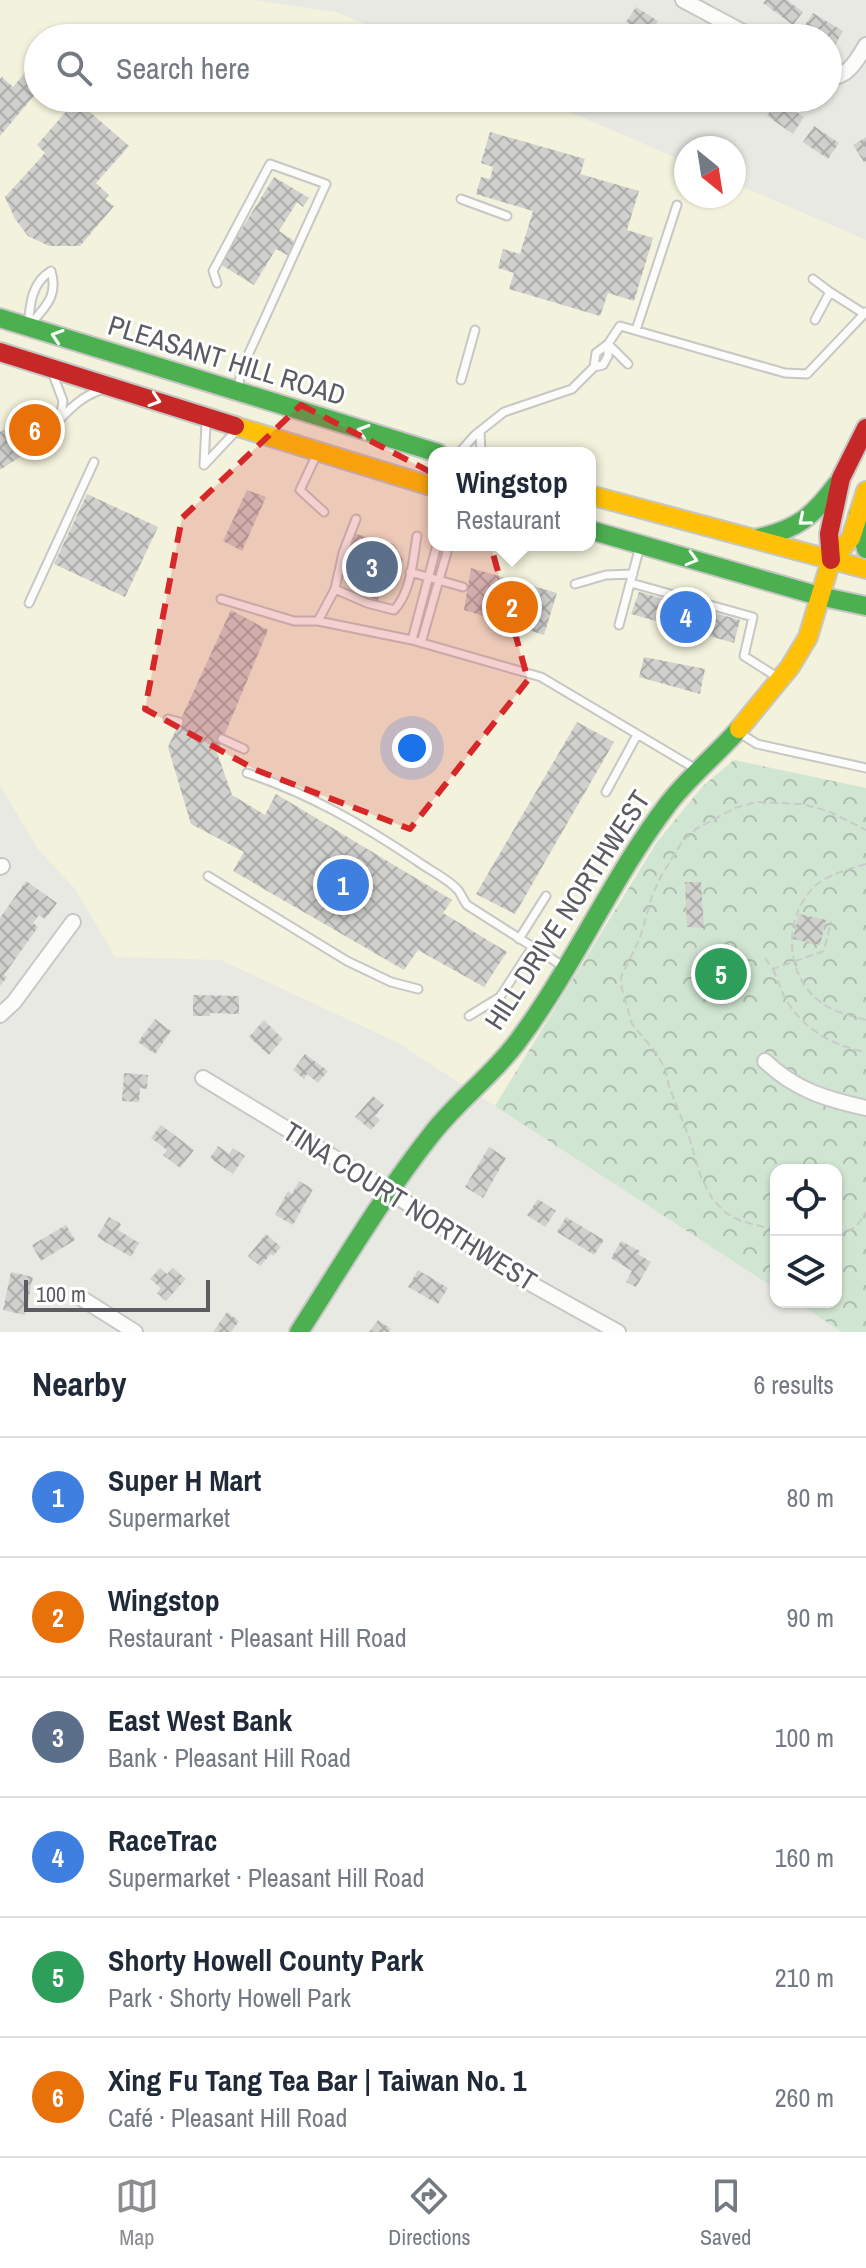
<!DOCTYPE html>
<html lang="en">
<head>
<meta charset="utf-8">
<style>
	body { margin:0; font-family:"Archivo Narrow",sans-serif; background:#f2f2f3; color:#1f2937 }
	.controls { position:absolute; right:24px; bottom:24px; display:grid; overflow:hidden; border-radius:16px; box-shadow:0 2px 6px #0004 }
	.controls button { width:72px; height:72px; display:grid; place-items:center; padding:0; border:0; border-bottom:2px solid #e0e1e3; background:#fff; color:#1f2937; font:40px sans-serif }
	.compass { position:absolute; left:674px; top:136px; width:72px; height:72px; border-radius:50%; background:#fff; box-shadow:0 2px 6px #0004; rotate:150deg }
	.scale { position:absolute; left:24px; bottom:20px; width:186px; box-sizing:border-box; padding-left:8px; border:4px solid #5a5c62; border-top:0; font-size:22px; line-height:28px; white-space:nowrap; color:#5a5c62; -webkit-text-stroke:6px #fff; paint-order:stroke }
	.you { position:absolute; left:412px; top:748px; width:28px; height:28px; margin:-20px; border:6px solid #fff; border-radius:50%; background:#1a73e8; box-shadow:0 0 0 12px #1a73e833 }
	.badge { display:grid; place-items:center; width:52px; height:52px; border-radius:50%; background:#8c8d90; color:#fff; font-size:26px; font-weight:700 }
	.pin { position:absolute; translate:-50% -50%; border:4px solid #fff; box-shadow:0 2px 8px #0006 }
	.popup { position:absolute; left:428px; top:447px; width:168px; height:104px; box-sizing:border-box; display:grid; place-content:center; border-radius:16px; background:#fff; filter:drop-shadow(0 2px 6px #0005); font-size:26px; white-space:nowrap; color:#747a83 }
	.popup b { font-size:30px; color:#1f2937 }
	.popup::after { content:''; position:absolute; left:50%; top:100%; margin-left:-16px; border:16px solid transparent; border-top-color:#fff }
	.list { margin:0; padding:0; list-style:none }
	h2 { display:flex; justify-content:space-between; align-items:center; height:104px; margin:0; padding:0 32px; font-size:34px }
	h2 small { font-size:26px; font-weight:400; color:#747a83 }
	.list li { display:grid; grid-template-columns:52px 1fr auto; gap:24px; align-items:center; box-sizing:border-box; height:120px; padding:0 32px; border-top:2px solid #e0e1e3 }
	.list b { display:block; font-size:30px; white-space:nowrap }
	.list p { margin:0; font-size:26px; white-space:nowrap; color:#747a83 }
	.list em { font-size:26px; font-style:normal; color:#747a83 }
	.icon { flex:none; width:44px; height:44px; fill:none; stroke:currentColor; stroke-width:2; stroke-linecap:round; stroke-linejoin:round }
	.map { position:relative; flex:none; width:866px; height:1332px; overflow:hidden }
	.search { position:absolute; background:#fff; box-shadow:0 2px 6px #0004; left:24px; right:24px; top:24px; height:88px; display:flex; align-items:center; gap:20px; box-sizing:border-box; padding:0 28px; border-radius:44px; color:#747a83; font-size:30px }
	.sheet { height:824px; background:#fff }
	nav { display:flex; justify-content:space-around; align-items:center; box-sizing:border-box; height:112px; border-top:2px solid #e0e1e3; background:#fff; font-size:22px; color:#747a83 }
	nav a { display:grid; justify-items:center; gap:4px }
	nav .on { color:#8c8d90 }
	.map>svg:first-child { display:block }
	.commercial { fill:#f3f2dc; fill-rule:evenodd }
	.forest { fill:url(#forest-crowns) }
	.building { fill:url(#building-cross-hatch) }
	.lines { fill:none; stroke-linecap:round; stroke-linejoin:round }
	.lane-casing { stroke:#c7c7c6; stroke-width:11 }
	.street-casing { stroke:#c7c7c6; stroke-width:18 }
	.fast-casing { stroke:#c6c6c5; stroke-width:22 }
	.slow-casing { stroke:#c6c6c5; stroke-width:22 }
	.jam-casing { stroke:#c6c6c5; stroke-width:22 }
	.path { stroke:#c7cbc9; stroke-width:2; stroke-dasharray:8 4; stroke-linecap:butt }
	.lane { stroke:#fcfcfb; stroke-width:7 }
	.street { stroke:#fcfcfb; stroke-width:14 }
	.fast { stroke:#4caf50; stroke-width:18 }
	.slow { stroke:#ffc107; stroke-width:18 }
	.jam { stroke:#c62828; stroke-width:18 }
	.oneway { stroke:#f6fbf6 }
	.marked { fill:#d62828; fill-opacity:0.2; stroke:#d62828; stroke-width:6; stroke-dasharray:16 10; stroke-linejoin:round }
	.labels { text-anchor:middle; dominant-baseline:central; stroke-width:6; stroke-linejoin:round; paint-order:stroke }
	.street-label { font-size:28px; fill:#5a5c62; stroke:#fff }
</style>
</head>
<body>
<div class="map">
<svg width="866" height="1332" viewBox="0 0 866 1332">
	<defs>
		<pattern id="forest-crowns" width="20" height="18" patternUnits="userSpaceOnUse" patternTransform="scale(2)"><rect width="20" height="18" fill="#d1e6d2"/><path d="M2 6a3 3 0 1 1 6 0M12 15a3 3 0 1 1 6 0" fill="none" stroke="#adbeae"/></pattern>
		<pattern id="building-cross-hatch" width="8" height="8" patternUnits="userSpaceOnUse" patternTransform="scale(2)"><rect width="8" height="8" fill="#d0d0cd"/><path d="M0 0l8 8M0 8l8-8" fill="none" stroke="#acacaa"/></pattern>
	</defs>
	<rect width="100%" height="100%" fill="#e9e9e4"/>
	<path class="commercial" d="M0,0H253L336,12L398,38H38V98H537L686,162V196H734V183L866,240V788L734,760L703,786L657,842L495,1106L398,1043L221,960L115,957L76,890L37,848L0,785ZM434,453H590V545H434Z"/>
	<path class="forest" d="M734,760L866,788V1332H842L796,1302H836V1170H776V1289L495,1106L657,842L703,786Z"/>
	<path class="building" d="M765,0H787L803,12L793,25L763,3Z
		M636,7L658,21L649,36L626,22Z
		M813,13L843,31L834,47L828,43V38H819L803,28Z
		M667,24L689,38H658Z
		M38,57V91L0,136V79L2,77L13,87Z
		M76,100L129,146L96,183L109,195L105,199L114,206L80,246H49L28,236L15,219L5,197L45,153L37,145Z
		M778,100L804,117L793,134L767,116Z
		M814,126L839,143L828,159L803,142Z
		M490,132L585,159L580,174L639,191L627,230L653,238L634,301L608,293L600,316L509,289L514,273L498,268L503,249L520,254L533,211L476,194L481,177L490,179L493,167L481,163Z
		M866,137V161L864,162L853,145Z
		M274,177L309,198L303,207L297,202L279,231L297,243L289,256L276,249L254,285L220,264Z
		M22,419L57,433L0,470V432Z
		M247,490L266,497L242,551L223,541Z
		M87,494L158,527L125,597L54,564Z
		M352,533L394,544L403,560L391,589L381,586L378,600L357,593L360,579L342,573Z
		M471,568L557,593L544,635L464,610Z
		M639,592L740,620L734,643L631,614Z
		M231,610L268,630L217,753L232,795L265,815L276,794L452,900L443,913L507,952L484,987L418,950L404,970L233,871L244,852L191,824L168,747Z
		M644,657L705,669L700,694L639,677Z
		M577,722L614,742L515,914L476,894Z
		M26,881L57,903L45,919L39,915L33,923L38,927L4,975L7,977L0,986V918Z
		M685,882H701L704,928L687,927Z
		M799,914L826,920L820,945L793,939Z
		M193,995L239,996V1014L210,1013V1016H193Z
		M155,1019L171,1031L155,1054L138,1042Z
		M264,1020L283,1039L269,1055L249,1037Z
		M305,1054L328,1071L318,1083L307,1074L304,1079L293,1070Z
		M124,1073L148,1075L147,1089L140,1088L139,1102L122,1101Z
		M373,1096L384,1105L375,1116L380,1120L371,1130L355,1117Z
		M161,1125L194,1150L180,1168L163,1155L167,1150L151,1138Z
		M218,1146L229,1154L233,1148L245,1156L233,1174L210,1158Z
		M489,1147L506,1158L483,1198L465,1187Z
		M299,1181L313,1189L293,1225L275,1215L288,1191L292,1194Z
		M538,1199L556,1211L545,1227L527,1215Z
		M109,1217L121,1224L118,1230L139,1243L131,1257L97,1237Z
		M566,1217L604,1240L594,1255L557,1232Z
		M66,1225L75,1240L41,1261L32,1245Z
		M266,1234L281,1247L273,1256L271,1254L260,1266L248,1256Z
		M621,1241L640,1251L638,1254L651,1262L636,1287L626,1282L632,1271L611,1258Z
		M160,1268L167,1274L173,1268L186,1279L166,1301L157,1293L161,1288L150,1279Z
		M418,1270L448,1288L438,1304L408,1287Z
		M11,1272L33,1277L25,1315L3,1310Z
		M227,1312L239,1321L231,1332H213Z
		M378,1320L391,1329L389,1332H369Z"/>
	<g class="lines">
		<g class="lane-casing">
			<path id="lane" d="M461,199L507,216
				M51,271C59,297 44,308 28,327C30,305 31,283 51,271Z
				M813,279L830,292L863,313
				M217,283L213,271L270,164L326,184L249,353L240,376L239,386
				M815,320L830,292
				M636,330L677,205
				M608,344L628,364
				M594,367L596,353L608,344L620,326L785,373L807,374L866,312
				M54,377L63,401L60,419C72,407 82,397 98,391
				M461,380L475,330
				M480,431L481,453
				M459,453L475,435L504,412L572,389L594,367L603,365L608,356V344
				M316,456L300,490L324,512
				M204,465L235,432
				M204,465L206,424
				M410,572L463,587
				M631,583L753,617L744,656L777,677
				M575,584L606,575L633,574
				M335,589L367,603L394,610C411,593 413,559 417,536
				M221,599L294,621H318L412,640L541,677L696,769
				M29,603L94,462
				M318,621L335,589L343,553L356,519
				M619,625L639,550
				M412,640L437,545
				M421,643L449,545
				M168,719L179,722
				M738,732L757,744L866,768
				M222,739L244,749
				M247,773C308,793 363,825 417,861C429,870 447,878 458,890C461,894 464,901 467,905L566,968
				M606,792L637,735
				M208,876L347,961L391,982L418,989
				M519,939L546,896
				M469,1016L500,997L532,948"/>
		</g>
		<g class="street-casing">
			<path id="street" d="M683,0L754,38
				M828,77C847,79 857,60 866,45
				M0,867L2,866
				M0,1015L14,1002L73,922
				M765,1061C795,1090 826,1099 866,1108
				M203,1078L389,1191L508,1271L618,1332
				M81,1298L135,1332"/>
		</g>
		<g class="fast-casing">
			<path id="fast" d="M0,318L438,453
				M858,515L866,549
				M590,530L819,596L866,606
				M758,538C798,529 813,516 837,484
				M299,1332C342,1265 382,1197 431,1135C457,1101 493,1075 518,1041C574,966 611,879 668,804C689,777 716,755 739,729"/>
		</g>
		<g class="slow-casing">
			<path id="slow" d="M235,426L434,487
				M590,495L866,569
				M739,729L790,667L808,637L831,560L851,538L866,491"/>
		</g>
		<g class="jam-casing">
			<path id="jam" d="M0,352L235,426
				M831,560L829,534L841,478L866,428"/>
		</g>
		<path class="path" d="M866,864C849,869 829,874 815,886C781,918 785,981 825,1005C837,1013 852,1016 866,1020
			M765,958L773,969L824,951L831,921
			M773,969C777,978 780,988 785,998C802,1028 832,1046 866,1052
			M776,1230L741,1221L726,1213L713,1200L701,1177L690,1140L669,1086L665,1069L657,1054L632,1024L622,989L621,977L640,938L652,896L660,878L682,842L696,829L735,808L756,802L802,804L828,811L866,830
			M836,1236C851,1232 858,1226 866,1212"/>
		<use href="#lane" class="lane"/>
		<use href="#street" class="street"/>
		<use href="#fast" class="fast"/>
		<use href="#slow" class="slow"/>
		<use href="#jam" class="jam"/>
	</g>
	<defs><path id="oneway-chevron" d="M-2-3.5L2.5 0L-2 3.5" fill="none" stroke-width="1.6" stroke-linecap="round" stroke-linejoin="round" transform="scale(2)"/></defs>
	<g class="oneway">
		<use href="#oneway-chevron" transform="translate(57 336) rotate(-162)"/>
		<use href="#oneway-chevron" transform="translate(155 400) rotate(18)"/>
		<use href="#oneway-chevron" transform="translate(363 431) rotate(-163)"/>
		<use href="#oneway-chevron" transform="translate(804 520) rotate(140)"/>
		<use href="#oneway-chevron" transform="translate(692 559) rotate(16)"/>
	</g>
	<path class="marked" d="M301,405L477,496L528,680L410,829L256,770L145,709L182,518Z"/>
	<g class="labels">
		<g class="street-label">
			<text transform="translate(227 360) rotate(17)">PLEASANT HILL ROAD</text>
			<text transform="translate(567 910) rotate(-57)">HILL DRIVE NORTHWEST</text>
			<text transform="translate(410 1206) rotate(32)">TINA COURT NORTHWEST</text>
		</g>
	</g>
</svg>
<div class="controls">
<button><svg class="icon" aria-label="locate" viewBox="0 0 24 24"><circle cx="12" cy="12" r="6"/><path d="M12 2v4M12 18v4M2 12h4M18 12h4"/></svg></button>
<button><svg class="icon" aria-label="layers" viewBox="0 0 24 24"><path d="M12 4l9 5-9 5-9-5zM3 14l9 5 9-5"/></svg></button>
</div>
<svg class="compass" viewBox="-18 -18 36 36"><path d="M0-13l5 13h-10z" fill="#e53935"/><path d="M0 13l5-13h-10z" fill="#747a83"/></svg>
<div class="scale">100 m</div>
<div class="you"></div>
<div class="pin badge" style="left:343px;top:885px;background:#3f7fe0">1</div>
<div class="pin badge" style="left:512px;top:607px;background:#e8710a">2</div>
<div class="popup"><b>Wingstop</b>Restaurant</div>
<div class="pin badge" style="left:372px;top:567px;background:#5c6f8a">3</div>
<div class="pin badge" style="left:686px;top:617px;background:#3f7fe0">4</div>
<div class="pin badge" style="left:721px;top:974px;background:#2e9e5b">5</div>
<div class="pin badge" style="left:35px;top:430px;background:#e8710a">6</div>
<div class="search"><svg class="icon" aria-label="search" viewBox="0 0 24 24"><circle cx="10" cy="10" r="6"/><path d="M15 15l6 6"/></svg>Search here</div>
</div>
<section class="sheet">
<h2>Nearby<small>6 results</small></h2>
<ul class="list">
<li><span class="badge" style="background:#3f7fe0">1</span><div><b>Super H Mart</b><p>Supermarket</p></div><em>80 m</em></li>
<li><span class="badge" style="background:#e8710a">2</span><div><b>Wingstop</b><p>Restaurant · Pleasant Hill Road</p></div><em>90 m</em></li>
<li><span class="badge" style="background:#5c6f8a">3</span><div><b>East West Bank</b><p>Bank · Pleasant Hill Road</p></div><em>100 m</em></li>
<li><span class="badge" style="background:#3f7fe0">4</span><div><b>RaceTrac</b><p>Supermarket · Pleasant Hill Road</p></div><em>160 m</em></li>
<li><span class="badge" style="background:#2e9e5b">5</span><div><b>Shorty Howell County Park</b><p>Park · Shorty Howell Park</p></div><em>210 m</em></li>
<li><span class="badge" style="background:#e8710a">6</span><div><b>Xing Fu Tang Tea Bar | Taiwan No. 1</b><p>Café · Pleasant Hill Road</p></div><em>260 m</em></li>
</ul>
</section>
<nav>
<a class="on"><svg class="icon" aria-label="map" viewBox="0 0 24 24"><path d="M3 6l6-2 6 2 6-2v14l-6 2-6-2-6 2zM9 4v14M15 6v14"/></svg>Map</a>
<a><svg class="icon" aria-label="directions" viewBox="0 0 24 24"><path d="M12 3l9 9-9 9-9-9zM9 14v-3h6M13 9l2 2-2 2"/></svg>Directions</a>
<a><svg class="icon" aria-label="saved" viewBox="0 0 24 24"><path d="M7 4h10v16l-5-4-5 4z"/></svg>Saved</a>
</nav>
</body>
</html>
